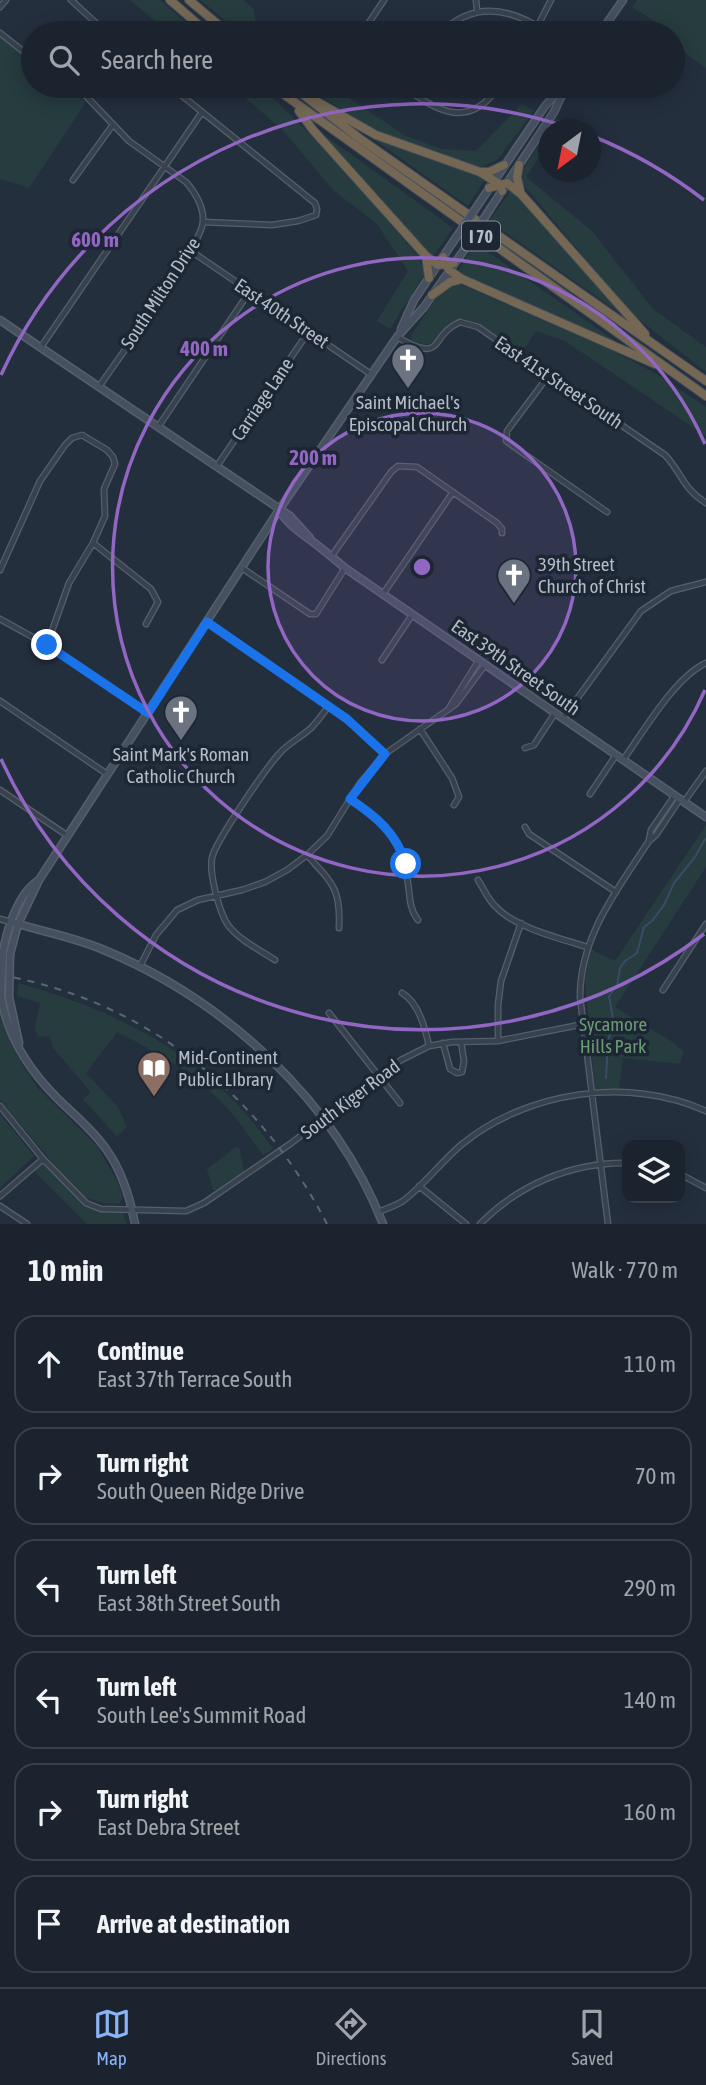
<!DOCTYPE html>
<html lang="en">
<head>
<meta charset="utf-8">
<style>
	body { margin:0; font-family:"Asap Condensed",sans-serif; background:#282f3a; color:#f1f3f6 }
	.controls { position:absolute; right:21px; bottom:21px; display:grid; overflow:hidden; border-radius:14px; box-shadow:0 4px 18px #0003 }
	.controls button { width:63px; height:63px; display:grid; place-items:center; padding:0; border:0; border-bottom:2px solid #39404a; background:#1b232e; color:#f1f3f6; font:35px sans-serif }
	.compass { position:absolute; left:538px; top:119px; width:63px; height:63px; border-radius:50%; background:#1b232e; box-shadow:0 4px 18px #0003; rotate:212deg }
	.stop { position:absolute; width:21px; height:21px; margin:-16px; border:5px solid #1a73e8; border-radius:50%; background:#fff }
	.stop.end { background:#1a73e8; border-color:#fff; box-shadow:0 2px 7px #0008 }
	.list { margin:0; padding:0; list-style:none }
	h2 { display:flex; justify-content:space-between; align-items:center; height:91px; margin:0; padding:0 28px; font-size:30px }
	h2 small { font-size:23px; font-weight:400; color:#a0a4aa }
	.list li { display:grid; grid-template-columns:46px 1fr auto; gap:21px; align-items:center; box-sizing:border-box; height:98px; margin:0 14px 14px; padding:0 14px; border:2px solid #39404a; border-radius:21px }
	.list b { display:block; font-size:26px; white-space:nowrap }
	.list p { margin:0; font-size:23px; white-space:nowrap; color:#a0a4aa }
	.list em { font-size:23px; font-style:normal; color:#a0a4aa }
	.icon { flex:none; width:38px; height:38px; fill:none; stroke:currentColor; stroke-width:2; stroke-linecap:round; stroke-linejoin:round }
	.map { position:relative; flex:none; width:706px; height:1224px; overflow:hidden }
	.search { position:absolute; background:#1b232e; box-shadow:0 4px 18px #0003; left:21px; right:21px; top:21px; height:77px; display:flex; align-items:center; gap:18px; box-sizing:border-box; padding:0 24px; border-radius:38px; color:#a0a4aa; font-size:26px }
	.sheet { height:763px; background:#1b232e }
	nav { display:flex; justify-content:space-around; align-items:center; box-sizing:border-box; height:98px; border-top:2px solid #39404a; background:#1b232e; font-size:19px; color:#a0a4aa }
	nav a { display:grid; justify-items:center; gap:4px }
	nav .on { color:#8ab4f8 }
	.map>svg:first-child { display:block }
	.green { fill:#263c3f }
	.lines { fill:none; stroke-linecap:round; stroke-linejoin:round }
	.stream { stroke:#394c67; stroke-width:2 }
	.minor-casing { stroke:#565f6c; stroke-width:7 }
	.secondary-casing { stroke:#565f6c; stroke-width:9 }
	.motorway-casing { stroke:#434c59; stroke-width:10 }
	.minor { stroke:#38414e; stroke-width:4.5 }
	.secondary { stroke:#465061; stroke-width:6 }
	.motorway { stroke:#746855; stroke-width:8 }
	.rail { stroke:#5a6575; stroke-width:2; stroke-dasharray:7 7; stroke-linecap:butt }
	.secondary-bridge-casing { stroke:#565f6c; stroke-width:9; stroke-linecap:butt }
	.secondary-bridge { stroke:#465061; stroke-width:6 }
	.route { stroke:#1a73e8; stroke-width:9 }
	.ring { fill:none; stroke:#9266c3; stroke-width:3.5 }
	.labels { text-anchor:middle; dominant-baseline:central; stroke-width:7; stroke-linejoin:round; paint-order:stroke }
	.shield { fill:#1d2633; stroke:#878f9c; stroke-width:2 }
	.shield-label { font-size:18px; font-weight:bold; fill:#b4bcc9 }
	.street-label { font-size:19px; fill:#b4bcc9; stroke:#1d2633 }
	.poi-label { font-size:19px; fill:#b4bcc9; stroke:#1d2633 }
	.park-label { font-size:19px; fill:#6b9a76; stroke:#1d2633 }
	.centre { fill:#9266c3; stroke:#1d2633; stroke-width:3.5 }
	.ring-label { font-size:21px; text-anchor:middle; font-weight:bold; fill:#9266c3; stroke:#1d2633; stroke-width:7; stroke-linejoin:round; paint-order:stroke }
</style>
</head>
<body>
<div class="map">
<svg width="706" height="1224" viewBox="0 0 706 1224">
	<rect width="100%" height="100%" fill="#242f3e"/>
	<path class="green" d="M130,0H160L198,33H169Z
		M200,0H243L254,9L255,21L246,22L261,33H241Z
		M637,0H706V68L690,57L673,39V33L632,7Z
		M0,36L33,61V86H65L86,102L29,188L0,179Z
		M231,86H259C318,137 367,197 418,256L424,271L423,276L390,329L377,321L408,271L377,224L333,190L282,129Z
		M307,86H331L406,136L442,149L476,151L522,104L534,111L497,160L481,167C418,155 359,124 307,86Z
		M555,118L562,121L557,129L548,130V143L526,177L592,231L653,309L706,347V372L632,314L522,183L524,168Z
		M365,133L396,147L476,175L484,181L468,206Z
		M323,134L453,228L433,257L431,256Z
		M511,190L624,316L489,221Z
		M475,243L621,345L457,273Z
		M457,283L609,349L655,373L706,407V436L565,341L536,331L523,351L480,325L463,319C442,325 436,355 412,341L411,335L440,293L445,288Z
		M706,825V867L615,1007L671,1041L684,1052L680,1064L623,1058L619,1089H595L585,982L590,949L615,961Z
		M18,983C122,1012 211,1058 273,1149L263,1155C252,1141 242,1125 230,1111C199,1076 159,1053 117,1032L86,1073L118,1107L127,1127L117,1137L83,1099L91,1092L54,1049L49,1036L38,1037L35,1029L40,1003L17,996Z
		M0,1012L10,1041L21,1063L38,1088L97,1146L117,1181L123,1197L119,1204C103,1204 90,1201 77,1192L0,1100Z
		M0,1114L34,1156L0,1188Z
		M236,1147L240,1149L244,1171L217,1190H213L207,1169Z
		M42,1163L81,1203L93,1209L123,1213L127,1224H87L33,1170Z"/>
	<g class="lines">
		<path class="stream" d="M613,1019L609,996L617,986L620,968L625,961L637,953L644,927L652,921L664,905L674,883L695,857L705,839
			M606,1078L608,1042L613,1021"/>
		<g class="minor-casing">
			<path id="minor" d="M71,0L107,33
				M476,0L477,10
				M0,7L6,0
				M325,31L328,33
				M0,33L33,59
				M362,33L384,0
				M441,33C474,0 512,8 548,33
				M534,33L551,0
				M68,86L83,93L129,141L186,182C195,192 204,207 203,221C202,247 118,358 99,387
				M170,86L315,203L317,209L316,215L298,221L272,225L203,222
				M402,86C437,111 469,131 499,86
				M73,180L112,126
				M191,251L372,375
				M397,337C446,365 428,336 460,322L478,327L665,455C682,473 683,489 706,503
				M41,347L202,112
				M549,375L507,431L506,441L607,512
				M158,427L250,291
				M217,466L309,331
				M93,543L151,589L158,602L146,624
				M331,557L391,472L398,466L417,467L497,523L502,529V533
				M242,568L310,614H316L345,568
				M0,570L40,481L65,445L72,438L82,435L107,450L113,457L115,464L104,489L105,516L93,543L69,583L47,645
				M383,594L453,492
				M0,619L47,645L148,713
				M207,622L347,719L385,754
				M382,660L412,615
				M0,701L107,774
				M449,708L479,660
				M563,718L641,611L671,591L706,582
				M420,729L452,778L459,797L454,805
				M525,748L534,745L555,713
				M623,760C644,731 674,678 706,663
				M0,790L68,836
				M590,794L616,755
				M350,799C386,823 402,839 408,883C410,896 409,909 418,920
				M684,802L706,771
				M525,827L529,834L616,892
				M649,840L651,830L675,795
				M307,855C332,883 341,888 339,928
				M478,880C484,889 488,900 496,907C516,928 559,938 587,947
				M0,919L11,922
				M275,960C260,950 239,940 228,925C219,912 209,873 212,858C215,842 266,768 279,754C288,743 302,737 312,727C318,721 323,713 329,706
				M140,966L156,935L177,910L198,900L242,890L265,882L287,870L307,855L327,836L360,783L385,754L456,704L485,665
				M663,990L706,924
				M402,993C419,1003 425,1028 429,1046
				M329,1013L400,1103
				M498,1041V1005L501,981L521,923
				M443,1043L450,1069L457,1073L462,1072L464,1061L461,1042
				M0,1106L43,1159L86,1203L101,1209L186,1211L204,1203L290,1144L401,1060L429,1046L452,1042L498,1041L584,1024
				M680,1174L706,1188
				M419,1186L466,1224
				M0,1196L43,1159
				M0,1206L27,1224
				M378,1212C386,1209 395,1206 403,1201C424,1185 441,1162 461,1145C526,1091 629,1076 706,1111
				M480,1224C518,1185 572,1162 627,1163
				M608,1224L580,997C580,936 617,890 649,841L656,835L680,799"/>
		</g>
		<g class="secondary-casing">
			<path id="secondary" d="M600,33L623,0
				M480,202L545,106L563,86
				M490,209L554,112L566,86
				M0,320L290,516L310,538
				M401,329L414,300L453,242
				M279,510C289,526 299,531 313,542C324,550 334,559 345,568L706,817
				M12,922C43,932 74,937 104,950C225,1000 335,1101 383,1224
				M3,952C7,929 18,893 39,880
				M10,954L18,924L39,880L279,510L397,337L424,307L464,250
				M1,996C7,1035 29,1070 57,1098C74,1115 92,1129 106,1149C122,1171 130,1197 135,1224
				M9,997L19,1043"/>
		</g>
		<g class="motorway-casing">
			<path id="motorway" d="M170,0L208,33
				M189,0L228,33
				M272,86L706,396
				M292,86L359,138L706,381
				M316,101L376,135L480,172L499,184L502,191
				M299,111L313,130L426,256L438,265L454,263
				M519,165L517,177L520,191
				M481,172H489L504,165
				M489,188L507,183L521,194L645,334
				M426,256L429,278
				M443,257L449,270L462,279L655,364
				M432,295L450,282L462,279"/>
		</g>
		<use href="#minor" class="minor"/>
		<use href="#secondary" class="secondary"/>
		<use href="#motorway" class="motorway"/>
		<path class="rail" d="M0,975C146,1000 260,1094 327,1224"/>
		<g class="secondary-bridge-casing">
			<path id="secondary-bridge" d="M453,242L480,202
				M464,250L490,209
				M1,996L3,952
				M9,997L10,954"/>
		</g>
		<use href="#secondary-bridge" class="secondary-bridge"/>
	</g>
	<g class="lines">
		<path class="route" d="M47,645L148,713L207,622L347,719L385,754L350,799C377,817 396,833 406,864"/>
	</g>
	<circle cx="422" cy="567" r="154" fill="#9266c3" fill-opacity=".12"/>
	<g class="ring">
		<circle cx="422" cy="567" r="154"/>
		<path d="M705 690A309 309 0 1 1 705 444"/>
		<path d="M704 934A463 463 0 0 1 1 759M1 375A463 463 0 0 1 573 129M592 136A463 463 0 0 1 704 200"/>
	</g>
	<defs>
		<g id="church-pin" transform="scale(1.75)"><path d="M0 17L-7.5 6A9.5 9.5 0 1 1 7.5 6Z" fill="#6b7280" stroke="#1d2633"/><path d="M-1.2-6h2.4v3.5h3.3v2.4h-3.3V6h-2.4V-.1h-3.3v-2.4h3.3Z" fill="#fff"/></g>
		<g id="library-pin" transform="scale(1.75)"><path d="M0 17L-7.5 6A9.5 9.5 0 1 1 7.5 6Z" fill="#8d6e63" stroke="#1d2633"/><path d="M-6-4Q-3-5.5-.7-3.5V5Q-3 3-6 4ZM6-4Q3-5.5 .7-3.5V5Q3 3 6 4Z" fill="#fff"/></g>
	</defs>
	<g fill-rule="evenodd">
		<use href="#church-pin" x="408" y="360"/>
		<use href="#church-pin" x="514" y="575"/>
		<use href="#church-pin" x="181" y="712"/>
		<use href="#library-pin" x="154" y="1068"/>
	</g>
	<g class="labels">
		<rect class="shield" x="462" y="221.5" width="38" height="29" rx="5"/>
		<g class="shield-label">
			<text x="481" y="236">I 70</text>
		</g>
		<g class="street-label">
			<text transform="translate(160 293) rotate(-57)">South Milton Drive</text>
			<text transform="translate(282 313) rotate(34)">East 40th Street</text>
			<text transform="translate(559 382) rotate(34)">East 41st Street South</text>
			<text transform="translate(262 399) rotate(-56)">Carriage Lane</text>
			<text transform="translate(516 667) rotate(35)">East 39th Street South</text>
			<text transform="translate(350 1099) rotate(-37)">South Kiger Road</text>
		</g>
		<g class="poi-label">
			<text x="408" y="402">Saint Michael's<tspan x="408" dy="22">Episcopal Church</tspan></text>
			<text x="538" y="564" text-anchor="start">39th Street<tspan x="538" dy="22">Church of Christ</tspan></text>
			<text x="181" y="754">Saint Mark's Roman<tspan x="181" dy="22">Catholic Church</tspan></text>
			<text x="178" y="1057" text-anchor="start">Mid-Continent<tspan x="178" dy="22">Public LIbrary</tspan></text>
		</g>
		<g class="park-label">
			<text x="613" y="1024">Sycamore<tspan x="613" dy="22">Hills Park</tspan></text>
		</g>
	</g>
	<circle cx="422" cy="567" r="10" class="centre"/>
	<g class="ring-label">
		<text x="95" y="247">600 m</text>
		<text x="204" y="356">400 m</text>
		<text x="313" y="465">200 m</text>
	</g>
</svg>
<div class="controls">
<button><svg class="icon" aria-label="layers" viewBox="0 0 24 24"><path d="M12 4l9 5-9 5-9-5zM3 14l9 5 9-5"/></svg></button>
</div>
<svg class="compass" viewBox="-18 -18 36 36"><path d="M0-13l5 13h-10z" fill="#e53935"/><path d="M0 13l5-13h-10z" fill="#a0a4aa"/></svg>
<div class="stop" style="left:406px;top:864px"></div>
<div class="stop end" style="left:47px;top:645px"></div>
<div class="search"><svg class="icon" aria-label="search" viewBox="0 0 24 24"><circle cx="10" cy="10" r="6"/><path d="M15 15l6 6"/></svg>Search here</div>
</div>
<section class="sheet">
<h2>10 min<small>Walk · 770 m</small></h2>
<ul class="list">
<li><svg class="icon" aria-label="ahead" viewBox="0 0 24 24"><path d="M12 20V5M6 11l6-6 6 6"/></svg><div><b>Continue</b><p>East 37th Terrace South</p></div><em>110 m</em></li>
<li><svg class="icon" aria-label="right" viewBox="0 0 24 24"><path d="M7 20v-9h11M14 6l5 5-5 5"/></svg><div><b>Turn right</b><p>South Queen Ridge Drive</p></div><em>70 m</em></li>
<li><svg class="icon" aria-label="left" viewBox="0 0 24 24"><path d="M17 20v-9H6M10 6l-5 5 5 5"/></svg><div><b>Turn left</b><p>East 38th Street South</p></div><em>290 m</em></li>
<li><svg class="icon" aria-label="left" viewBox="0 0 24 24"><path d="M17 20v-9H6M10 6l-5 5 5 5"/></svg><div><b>Turn left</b><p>South Lee's Summit Road</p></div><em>140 m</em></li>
<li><svg class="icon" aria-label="right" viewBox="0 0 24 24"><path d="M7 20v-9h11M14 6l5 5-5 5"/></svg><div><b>Turn right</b><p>East Debra Street</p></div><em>160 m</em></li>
<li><svg class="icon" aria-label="arrive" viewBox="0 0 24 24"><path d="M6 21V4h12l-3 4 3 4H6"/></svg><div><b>Arrive at destination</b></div></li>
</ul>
</section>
<nav>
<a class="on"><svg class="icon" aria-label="map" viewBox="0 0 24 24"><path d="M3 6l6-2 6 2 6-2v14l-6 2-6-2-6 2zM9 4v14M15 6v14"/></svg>Map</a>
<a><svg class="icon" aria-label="directions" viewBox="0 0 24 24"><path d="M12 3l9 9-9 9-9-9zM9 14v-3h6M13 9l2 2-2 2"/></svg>Directions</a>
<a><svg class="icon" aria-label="saved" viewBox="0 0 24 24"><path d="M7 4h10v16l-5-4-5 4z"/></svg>Saved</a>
</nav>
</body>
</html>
